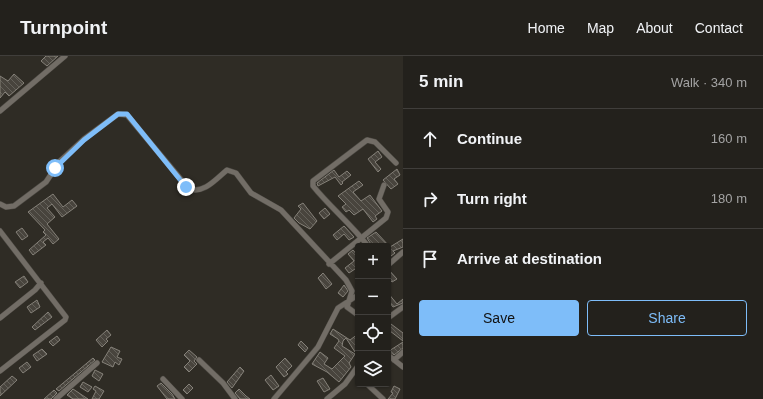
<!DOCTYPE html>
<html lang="en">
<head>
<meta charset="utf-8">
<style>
	body { margin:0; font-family:Helvetica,sans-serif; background:#2f2e29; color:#f1f3f6 }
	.controls { position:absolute; right:12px; bottom:12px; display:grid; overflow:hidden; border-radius:4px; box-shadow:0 1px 3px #0004 }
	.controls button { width:36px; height:36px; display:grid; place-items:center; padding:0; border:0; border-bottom:1px solid #403e3b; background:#23211c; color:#f1f3f6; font:20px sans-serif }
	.stop { position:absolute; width:12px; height:12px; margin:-9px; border:3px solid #7ebdf9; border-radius:50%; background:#fff }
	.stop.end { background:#7ebdf9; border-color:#fff; box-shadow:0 1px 4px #0008 }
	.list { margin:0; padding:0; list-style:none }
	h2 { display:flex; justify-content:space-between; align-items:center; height:52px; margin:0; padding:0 16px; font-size:17px }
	h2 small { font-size:13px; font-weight:400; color:#a3a3a3 }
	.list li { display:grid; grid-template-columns:26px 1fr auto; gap:12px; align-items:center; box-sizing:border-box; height:60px; padding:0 16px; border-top:1px solid #403e3b }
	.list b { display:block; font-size:15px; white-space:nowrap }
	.list em { font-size:13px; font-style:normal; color:#a3a3a3 }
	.actions { display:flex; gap:8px; padding:12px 16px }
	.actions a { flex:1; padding:9px 0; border:1px solid #7ebdf9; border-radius:4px; text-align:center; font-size:14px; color:#7ebdf9 }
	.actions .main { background:#7ebdf9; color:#111 }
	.icon { flex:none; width:22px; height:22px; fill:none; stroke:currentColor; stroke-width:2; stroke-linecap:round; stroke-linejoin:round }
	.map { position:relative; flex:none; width:403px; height:343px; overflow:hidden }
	header { display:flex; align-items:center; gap:24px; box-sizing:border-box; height:56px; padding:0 20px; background:#23211c; border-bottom:1px solid #403e3b }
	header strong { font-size:19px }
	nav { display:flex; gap:22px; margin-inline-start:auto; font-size:14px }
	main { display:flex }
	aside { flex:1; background:#23211c }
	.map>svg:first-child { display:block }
	.building { fill:url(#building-back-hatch); stroke:#858179 }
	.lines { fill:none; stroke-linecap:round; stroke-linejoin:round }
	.minor-casing { stroke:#4d4a44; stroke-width:6 }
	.minor { stroke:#726d66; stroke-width:5 }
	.route { stroke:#7ebdf9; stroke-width:5 }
</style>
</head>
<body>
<header>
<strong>Turnpoint</strong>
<nav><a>Home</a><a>Map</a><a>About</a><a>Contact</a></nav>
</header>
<main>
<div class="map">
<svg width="403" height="343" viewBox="0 0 403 343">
	<defs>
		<pattern id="building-back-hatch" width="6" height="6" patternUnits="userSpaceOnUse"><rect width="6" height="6" fill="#48443d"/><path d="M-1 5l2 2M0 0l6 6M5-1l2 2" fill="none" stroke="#636059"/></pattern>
	</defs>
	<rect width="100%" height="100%" fill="#2f2c25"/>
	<path class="building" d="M46,0H58L47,10L41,5Z
		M14,18L24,27L9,40L5,36L0,42V20L8,25Z
		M378,95L382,101L375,106L381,113L378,116L368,103Z
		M397,113L400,119L394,123L398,128L391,133L383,124Z
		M334,114L339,121L347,115L351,119L342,126L343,127L341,129L335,121L318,130L317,127Z
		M359,125L363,129L353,136L361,145L370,139L382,155L375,160L377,163L373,166L363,153L354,159L349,154L346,156L342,151L346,148L338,140Z
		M53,138L63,151L72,144L77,150L62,161L52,148L47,152L55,161L47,168L59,183L53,188L48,182L43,186L46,189L33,199L29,194L46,179L43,176L45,174L28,156Z
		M303,147L317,165L310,173L299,167L294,162L301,153L298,150Z
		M325,152L330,158L324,163L319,157Z
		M344,170L354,181L349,184L344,178L337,184L333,179Z
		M22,172L28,180L22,184L16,176Z
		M376,176L390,191L403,183V191L393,195L395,197L391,200L388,196V190H372L367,182Z
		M353,194L358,200V211L349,217L345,212L354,205L348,198Z
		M388,213L397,223L392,226L388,221Z
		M323,217L332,228L326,233L318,222Z
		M24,220L28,226L20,232L15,226Z
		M344,229L348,235L343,241L338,237Z
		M388,237L397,248L403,243V247L393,251L388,244Z
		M37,244L40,251L31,257L27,251Z
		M48,256L52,261L35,274L32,271Z
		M391,268L403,277V285L390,275L388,272Z
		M333,273L350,284L358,278V294L355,296L346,282L343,285L342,290L355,298L349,307L351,311L339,326L327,316L312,308L320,296L328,302L324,308L332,313L345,300L334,292L339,285L338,283L330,278Z
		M107,274L111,279L106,283L108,285L102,291L96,284Z
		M57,280L60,284L53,290L49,286Z
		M301,285L308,292L305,296L298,289Z
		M403,286V292L394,299L389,295Z
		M111,291L120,295L117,301L122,303L119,309L115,306L113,311L102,306Z
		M42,293L47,298L37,305L33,299Z
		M189,294L197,301L194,305L197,308L189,316L184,311L190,305L184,299Z
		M93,302L95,304L59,335L56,333Z
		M285,302L292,310L286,316L288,318L284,321L276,311Z
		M27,306L31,311L23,317L19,312Z
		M240,311L244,315L232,332L227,326Z
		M95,314L103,318L99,325L92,320Z
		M271,319L279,330L273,334L265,324Z
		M12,320L17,324L0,340V331Z
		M323,322L330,333L324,336L317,325Z
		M83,326L92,331L88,336L80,331Z
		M161,327L172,338L175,343H167L157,330Z
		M189,328L193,332L187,338L183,334Z
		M95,330L104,335L99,343H92L96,335L93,333Z
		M394,330L400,333L395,343H388L393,337L391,336Z
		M73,333L88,343H73L67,339Z
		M239,333L246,340L250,343H240L235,337Z
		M54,334L57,337L51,343H44Z"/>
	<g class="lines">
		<g class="minor-casing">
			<path id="minor" d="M0,55L65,0
				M0,148L6,151L14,150L46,126L60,105L84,83L118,58L127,59L189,133C204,138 216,123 227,114L236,117L251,137L281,154L346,224L352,235L347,251L358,259
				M0,175L66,261L65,264L0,315
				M368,190C351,168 330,151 313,130V125L367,84L375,86L396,107
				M329,208L386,162L388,156L379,143L384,129
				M388,209L403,196
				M0,262L35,234L41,227
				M388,262L403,251
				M388,299L403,311
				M199,304L223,327L235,343
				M394,304L403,296
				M163,323L182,343
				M367,328L383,343
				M56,343L97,307
				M274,343L318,291L338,252L358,239
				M327,343L345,328L358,310"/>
		</g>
		<use href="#minor" class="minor"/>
	</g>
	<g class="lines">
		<path class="route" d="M55,112L84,84L118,58H127L186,131"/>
	</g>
</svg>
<div class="controls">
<button>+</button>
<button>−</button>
<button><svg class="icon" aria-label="locate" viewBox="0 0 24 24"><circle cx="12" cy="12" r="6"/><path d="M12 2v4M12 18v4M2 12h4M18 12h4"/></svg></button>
<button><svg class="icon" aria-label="layers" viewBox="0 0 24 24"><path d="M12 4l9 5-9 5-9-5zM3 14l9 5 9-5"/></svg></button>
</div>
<div class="stop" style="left:55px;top:112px"></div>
<div class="stop end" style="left:186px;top:131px"></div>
</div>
<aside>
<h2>5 min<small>Walk · 340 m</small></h2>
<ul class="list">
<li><svg class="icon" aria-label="ahead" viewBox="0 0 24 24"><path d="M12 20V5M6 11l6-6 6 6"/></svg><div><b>Continue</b></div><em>160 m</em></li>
<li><svg class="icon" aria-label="right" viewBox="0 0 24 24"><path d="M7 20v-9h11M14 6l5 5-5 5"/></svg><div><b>Turn right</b></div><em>180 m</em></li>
<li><svg class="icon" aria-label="arrive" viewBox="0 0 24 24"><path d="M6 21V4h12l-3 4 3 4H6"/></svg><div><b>Arrive at destination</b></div></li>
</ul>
<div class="actions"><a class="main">Save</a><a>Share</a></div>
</aside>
</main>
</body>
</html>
